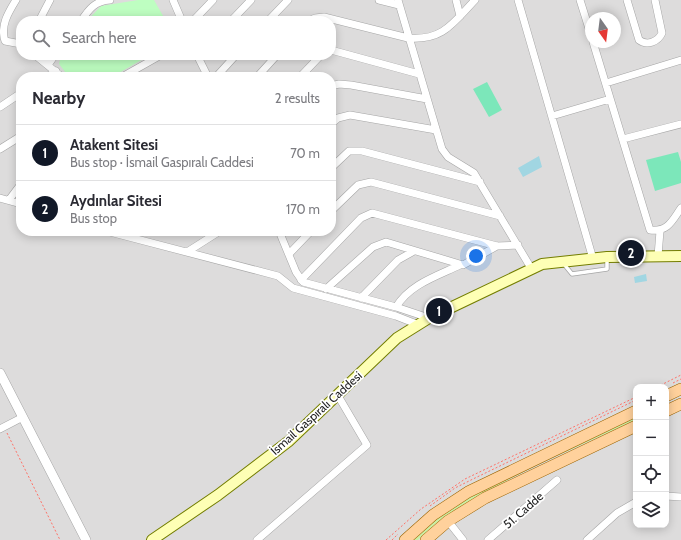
<!DOCTYPE html>
<html lang="en">
<head>
<meta charset="utf-8">
<style>
	body { margin:0; font-family:Cabin,sans-serif; background:#f2f2f3; color:#2b2b33 }
	.controls { position:absolute; right:12px; bottom:12px; display:grid; overflow:hidden; border-radius:8px; box-shadow:0 2px 10px #0003 }
	.controls button { width:36px; height:36px; display:grid; place-items:center; padding:0; border:0; border-bottom:1px solid #e1e1e2; background:#fff; color:#2b2b33; font:20px sans-serif }
	.compass { position:absolute; left:585px; top:12px; width:36px; height:36px; border-radius:50%; background:#fff; box-shadow:0 2px 10px #0003; rotate:166deg }
	.you { position:absolute; left:476px; top:256px; width:14px; height:14px; margin:-10px; border:3px solid #fff; border-radius:50%; background:#1a73e8; box-shadow:0 0 0 6px #1a73e833 }
	.badge { display:grid; place-items:center; width:26px; height:26px; border-radius:50%; background:#111827; color:#fff; font-size:13px; font-weight:700 }
	.pin { position:absolute; translate:-50% -50%; border:2px solid #fff; box-shadow:0 1px 4px #0006 }
	.list { margin:0; padding:0; list-style:none }
	h2 { display:flex; justify-content:space-between; align-items:center; height:52px; margin:0; padding:0 16px; font-size:17px }
	h2 small { font-size:13px; font-weight:400; color:#7c7c81 }
	.list li { display:grid; grid-template-columns:26px 1fr auto; gap:12px; align-items:center; box-sizing:border-box; height:56px; padding:0 16px; border-top:1px solid #e1e1e2 }
	.list b { display:block; font-size:15px; white-space:nowrap }
	.list p { margin:0; font-size:13px; white-space:nowrap; color:#7c7c81 }
	.list em { font-size:13px; font-style:normal; color:#7c7c81 }
	.icon { flex:none; width:22px; height:22px; fill:none; stroke:currentColor; stroke-width:2; stroke-linecap:round; stroke-linejoin:round }
	.map { position:relative; flex:none; width:681px; height:540px; overflow:hidden }
	.search { position:absolute; background:#fff; box-shadow:0 2px 10px #0003; left:16px; top:16px; width:320px; height:44px; display:flex; align-items:center; gap:10px; box-sizing:border-box; padding:0 14px; border-radius:16px; color:#7c7c81; font-size:15px }
	.panel { position:absolute; background:#fff; box-shadow:0 2px 10px #0003; left:16px; top:72px; width:320px; height:164px; border-radius:16px }
	.map>svg:first-child { display:block }
	.residential { fill:#dddcdc; fill-rule:evenodd }
	.grass { fill:#ccefa6 }
	.park { fill:#befec1 }
	.pitch { fill:#7ce7ba }
	.water { fill:#a1d6e2 }
	.lines { fill:none; stroke-linecap:round; stroke-linejoin:round }
	.service-casing { stroke:#a6a6a6; stroke-width:5 }
	.minor-casing { stroke:#a6a6a6; stroke-width:8 }
	.tertiary-casing { stroke:#a6a6a6; stroke-width:10 }
	.secondary-casing { stroke:#737d00; stroke-width:12 }
	.primary-casing { stroke:#9b6300; stroke-width:12 }
	.path { stroke:#ff7268; stroke-width:1; stroke-dasharray:2 2; stroke-linecap:butt }
	.service { stroke:#fff; stroke-width:3.5 }
	.minor { stroke:#fff; stroke-width:7 }
	.tertiary { stroke:#fff; stroke-width:9 }
	.secondary { stroke:#feffb5; stroke-width:10 }
	.primary { stroke:#ffd19c; stroke-width:11 }
	.labels { text-anchor:middle; dominant-baseline:central; stroke-width:3.5; stroke-linejoin:round; paint-order:stroke }
	.street-label { font-size:12px; fill:#1f1f1f; stroke:#fff }
</style>
</head>
<body>
<div class="map">
<svg width="681" height="540" viewBox="0 0 681 540">
	<rect width="100%" height="100%" fill="#f1ece5"/>
	<path class="residential" d="M0,0H681V540H0ZM591,18H615V42H591ZM21,21H331V55H21ZM21,77H331V231H21ZM636,387H666V525H636Z"/>
	<path class="grass" d="M636,415V420C561,455 481,485 418,540H411L432,522L458,503Z"/>
	<path class="park" d="M138,0H154L166,21H87L101,6Z
		M61,55H150L112,77H69L59,64Z"/>
	<path class="pitch" d="M487,82L502,110L489,117L473,89Z
		M678,152L681,162V183L655,191L646,160Z"/>
	<path class="water" d="M539,156L542,167L523,177L518,168Z
		M646,274L647,281L635,283L634,277Z"/>
	<g class="lines">
		<g class="service-casing">
			<path id="service" d="M563,263L572,274L607,269V258"/>
		</g>
		<g class="minor-casing">
			<path id="minor" d="M16,0C8,13 0,26 5,41L21,44
				M173,0L182,21
				M379,0L399,5
				M398,0L442,149L448,157L474,173L531,268
				M456,0L460,16
				M518,0L593,259
				M580,0L591,35
				M627,0L639,40C647,46 658,42 662,33L655,0
				M39,21L50,0
				M81,21C89,9 95,1 110,0
				M193,21L213,0
				M231,21L251,0
				M268,21L288,0
				M309,21L315,18L324,17L408,38C443,41 453,23 475,0
				M593,42L650,230C668,232 672,221 681,208
				M331,50L419,74
				M35,55L62,77
				M197,55L208,77
				M48,65L55,55
				M47,77L56,71
				M122,77L161,55
				M216,77L236,55
				M257,77L277,55
				M300,77L321,55
				M606,83L681,60
				M331,86L339,84L351,85L427,99
				M0,107L21,93
				M552,116L610,99
				M331,124L338,118L350,115L436,130
				M623,139L681,124
				M0,149L21,136
				M331,168L349,151H362L480,182
				M0,198L21,204
				M9,200L21,184
				M331,211L358,185L371,182L500,216
				M106,231L278,276L293,288L396,316L419,325
				M279,231L296,272L303,282L396,307L429,318
				M187,252L220,231
				M289,254L311,231
				M658,256L660,231
				M301,280L361,218L372,213L497,246L518,245
				M326,289L373,247L386,242L463,265L497,246
				M361,298L398,260L414,251
				M396,307C410,284 437,276 460,265
				M0,429L23,417
				M666,496L681,497
				M448,521L463,540
				M257,540L367,445L337,394
				M488,540L557,480
				M587,540L617,513L636,502"/>
		</g>
		<g class="tertiary-casing">
			<path id="tertiary" d="M0,373L86,540"/>
		</g>
		<g class="secondary-casing">
			<path id="secondary" d="M152,540L218,495L289,441L397,338L429,318L542,264L607,257L681,256"/>
		</g>
		<g class="primary-casing">
			<path id="primary" d="M666,396L681,389
				M666,411L681,404
				M405,540L433,515L468,492L636,411
				M426,540L448,521L485,498L636,426"/>
		</g>
		<path class="path" d="M673,383L681,379
			M657,387L681,375
			M7,433L60,540
			M430,506L455,488L473,479L636,400
			M386,540L421,509L465,479L636,397
			M392,540L398,534"/>
		<use href="#service" class="service"/>
		<use href="#minor" class="minor"/>
		<use href="#tertiary" class="tertiary"/>
		<use href="#secondary" class="secondary"/>
		<use href="#primary" class="primary"/>
	</g>
	<g class="labels">
		<g class="street-label">
			<text transform="translate(316 413) rotate(-42)">İsmail Gaspıralı Caddesi</text>
			<text transform="translate(523 510) rotate(-41)">51. Cadde</text>
		</g>
	</g>
</svg>
<div class="controls">
<button>+</button>
<button>−</button>
<button><svg class="icon" aria-label="locate" viewBox="0 0 24 24"><circle cx="12" cy="12" r="6"/><path d="M12 2v4M12 18v4M2 12h4M18 12h4"/></svg></button>
<button><svg class="icon" aria-label="layers" viewBox="0 0 24 24"><path d="M12 4l9 5-9 5-9-5zM3 14l9 5 9-5"/></svg></button>
</div>
<svg class="compass" viewBox="-18 -18 36 36"><path d="M0-13l5 13h-10z" fill="#e53935"/><path d="M0 13l5-13h-10z" fill="#7c7c81"/></svg>
<div class="you"></div>
<div class="pin badge" style="left:439px;top:311px">1</div>
<div class="pin badge" style="left:631px;top:253px">2</div>
<div class="search"><svg class="icon" aria-label="search" viewBox="0 0 24 24"><circle cx="10" cy="10" r="6"/><path d="M15 15l6 6"/></svg>Search here</div>
<section class="panel">
<h2>Nearby<small>2 results</small></h2>
<ul class="list">
<li><span class="badge">1</span><div><b>Atakent Sitesi</b><p>Bus stop · İsmail Gaspıralı Caddesi</p></div><em>70 m</em></li>
<li><span class="badge">2</span><div><b>Aydınlar Sitesi</b><p>Bus stop</p></div><em>170 m</em></li>
</ul>
</section>
</div>
</body>
</html>
